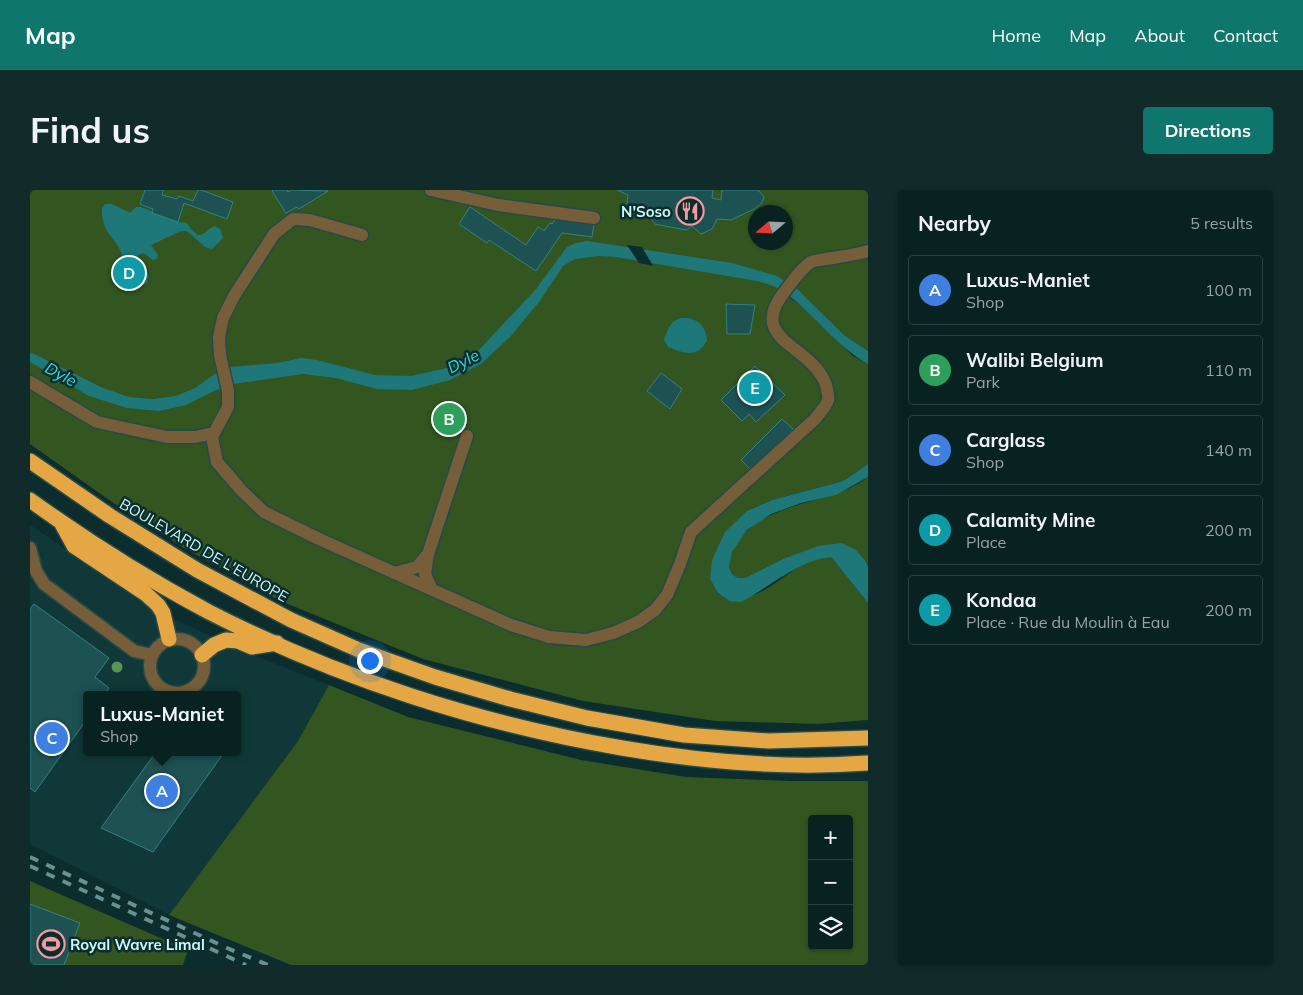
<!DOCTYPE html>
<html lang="en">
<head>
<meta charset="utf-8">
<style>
	body { margin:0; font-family:Mulish,sans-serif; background:#112a2a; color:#f1f3f6 }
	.controls { position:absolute; right:15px; bottom:15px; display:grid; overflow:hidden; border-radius:5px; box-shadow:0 1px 4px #0004 }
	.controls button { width:45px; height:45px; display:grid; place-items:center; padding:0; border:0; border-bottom:1px solid #293f40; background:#082222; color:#f1f3f6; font:25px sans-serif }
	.compass { position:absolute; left:718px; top:15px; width:45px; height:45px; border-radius:50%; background:#082222; box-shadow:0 1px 4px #0004; rotate:251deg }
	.you { position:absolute; left:339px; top:470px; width:18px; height:18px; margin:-12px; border:4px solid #fff; border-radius:50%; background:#1a73e8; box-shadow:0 0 0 8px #1a73e833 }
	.badge { display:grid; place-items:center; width:32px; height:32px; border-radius:50%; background:#0f766e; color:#fff; font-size:16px; font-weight:700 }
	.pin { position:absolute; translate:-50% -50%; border:2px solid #fff; box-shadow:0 1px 5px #0006 }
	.popup { position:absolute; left:53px; top:501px; width:158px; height:65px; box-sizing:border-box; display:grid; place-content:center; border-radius:5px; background:#082222; filter:drop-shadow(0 1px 4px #0005); font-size:16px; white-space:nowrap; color:#98a4a5 }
	.popup b { font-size:19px; color:#f1f3f6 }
	.popup::after { content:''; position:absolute; left:50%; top:100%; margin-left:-10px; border:10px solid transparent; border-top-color:#082222 }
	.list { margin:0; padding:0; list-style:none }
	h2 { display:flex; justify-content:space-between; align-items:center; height:65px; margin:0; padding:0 20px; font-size:21px }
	h2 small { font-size:16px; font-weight:400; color:#98a4a5 }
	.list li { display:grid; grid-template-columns:32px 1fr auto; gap:15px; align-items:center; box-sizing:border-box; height:70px; margin:0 10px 10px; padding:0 10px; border:1px solid #293f40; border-radius:5px }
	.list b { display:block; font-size:19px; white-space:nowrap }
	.list p { margin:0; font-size:16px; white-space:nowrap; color:#98a4a5 }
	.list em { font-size:16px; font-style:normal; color:#98a4a5 }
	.icon { flex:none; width:28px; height:28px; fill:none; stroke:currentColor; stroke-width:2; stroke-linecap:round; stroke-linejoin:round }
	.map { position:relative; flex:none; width:838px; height:775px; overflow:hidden; border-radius:5px }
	header { display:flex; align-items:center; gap:30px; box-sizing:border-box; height:70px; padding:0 25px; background:#0f766e; color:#fff }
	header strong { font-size:24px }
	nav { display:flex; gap:28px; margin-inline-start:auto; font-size:18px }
	.intro { display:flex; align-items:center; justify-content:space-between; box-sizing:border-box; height:120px; padding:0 30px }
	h1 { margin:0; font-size:35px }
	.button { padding:12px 22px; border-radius:5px; background:#0f766e; color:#fff; font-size:18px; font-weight:700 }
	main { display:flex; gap:30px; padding:0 30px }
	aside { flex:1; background:#082222; border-radius:5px; box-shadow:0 1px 4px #0004 }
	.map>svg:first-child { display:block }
	.built { fill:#113838; fill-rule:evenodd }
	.green { fill:#335520; fill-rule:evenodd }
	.water { fill:#1e7879 }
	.pier { fill:#0b2d2e }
	.building { fill:#1e5152; stroke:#318384 }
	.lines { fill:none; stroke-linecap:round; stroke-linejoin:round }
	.minor-casing { stroke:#264a4a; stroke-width:15 }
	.highway-casing { stroke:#264a4a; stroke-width:18 }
	.minor { stroke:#775e3a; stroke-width:12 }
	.highway { stroke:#e5a744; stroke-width:15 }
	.rail { stroke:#689191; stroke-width:4; stroke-dasharray:9 9; stroke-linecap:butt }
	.tree { fill:#5b9456 }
	.labels { text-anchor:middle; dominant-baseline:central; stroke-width:5; stroke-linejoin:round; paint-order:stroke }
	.poi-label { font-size:15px; font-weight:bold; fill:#cafaf9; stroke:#0b2d2e; text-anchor:end }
	.street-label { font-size:15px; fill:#cafaf9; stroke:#0b2d2e }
	.water-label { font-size:16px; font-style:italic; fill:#2ddcde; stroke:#0b2d2e }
</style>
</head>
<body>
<header>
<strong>Map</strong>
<nav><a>Home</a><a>Map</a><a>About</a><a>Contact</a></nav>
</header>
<div class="intro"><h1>Find us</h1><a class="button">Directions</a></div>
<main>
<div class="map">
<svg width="838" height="775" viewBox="0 0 838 775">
	<rect width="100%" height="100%" fill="#0b2d2e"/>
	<path class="built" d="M0,335L130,423L221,464L299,495L268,551L139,725L0,654ZM57,505H207V562H57Z"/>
	<path class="green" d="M0,0H838V161L813,144L766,99L759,107L778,121L823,166L838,174V274L813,291L742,310L717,321L680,389L687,402L699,411C708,409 717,407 726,404C752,394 772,365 802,368L838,413V530L788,534L685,531L553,511L393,469L248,410L152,357L82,312L0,254ZM726,22H756V52H726Z
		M838,287V377L835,370L826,360L753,369L715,388H708L702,384L699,377C700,372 700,366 702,362C726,309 798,318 838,287Z
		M299,495L378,527L551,570L656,587L761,591H838V775H261L139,725L268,551ZM782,629H819V756H782Z
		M0,691L158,760L153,775H0Z"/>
	<path class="water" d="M75,14H82L100,23L106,17H111L148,32L157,33L160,38L168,45C175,45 178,38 185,36L191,40L193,48L182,59L175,57L157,41H151L121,55L128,65L127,69L123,70L114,63L108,65V68L119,86L117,93L113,95L106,90L100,91C89,84 95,75 92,65C89,53 77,45 74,34C72,29 72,23 72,18Z
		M557,51L702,73L747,86L766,98L813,144L838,161V174C804,155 782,120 749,99C743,95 734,93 727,91L586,67L568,66L545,69L533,76L509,112L480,147L451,174L420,190L382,200L347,199L306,188L273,184L203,194L184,201L156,215L129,221L97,218L59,206L0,172V162L73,198L99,207L123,209L146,206L165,198L185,184L200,177L248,173L271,168L287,170L345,185L381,186L417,178L429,169L447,162L506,99L537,57L546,53Z
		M651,128C667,127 676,135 677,151C666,169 655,163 638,157L634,150C638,139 640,131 651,128Z
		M838,274V287L806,305L771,313L741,324L717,340L702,362L699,377L702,384L708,388H715L753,369L788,356L812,353L826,360L835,370L838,377V413L802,368C777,365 735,400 711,412L699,411L687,402L680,389L682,370L695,342L717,321L742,310L813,291Z"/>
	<path class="pier" d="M597,55L612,57L623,76L609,73Z"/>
	<path class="building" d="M115,0H133L132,5L147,9L149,6L163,11L168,0H171L203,12L197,29L154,13L148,32L122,23L123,19L110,14Z
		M243,0H257L258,2L262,0L298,1L269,19L267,17L256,23L242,1Z
		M587,0H683L682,8L691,10L692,0H728L734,7L731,14L724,19L701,30L687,29L682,39L671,44L662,36L656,40L625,34L619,26L599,22L597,16L598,5Z
		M440,17L496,55L508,37L514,41L520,33L522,34L526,28L564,33L562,47L532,43L506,81L459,50L457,53L429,34Z
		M696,114L725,115L720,144H697Z
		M725,176L755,205L726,232L719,224L712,231L691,210Z
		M631,183L652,199L640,219L617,201Z
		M752,229L763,239L721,280L711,270Z
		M4,414L79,468L65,487L79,498L74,505H57V529L5,602L0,598V419Z
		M126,562H201L193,564L123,662L71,638Z
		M0,714L50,733L34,775H0Z"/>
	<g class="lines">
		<g class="minor-casing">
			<path id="minor" d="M401,0L468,15L564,28
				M332,45L280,30L263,29L244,44L204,106L193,128L189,147L190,165L198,201V217L182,247L187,272L211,300L234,322L289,349L481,435L519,447L556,450L583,443L608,432L625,420L637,405L650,374L661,342L785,229C789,224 796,217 798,210C799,205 797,200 796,195C782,154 715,151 755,101C763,91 771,78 781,72C785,70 792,70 796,69C810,67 824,65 838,61
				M0,192L67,232L137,247H165L184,243
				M0,358L6,381L14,394L104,461L122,465
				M364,383L387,377L398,364
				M402,400L395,384L398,364L437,246
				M120 476a27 27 0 1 1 54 0a27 27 0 1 1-54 0Z"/>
		</g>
		<g class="highway-casing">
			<path id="highway" d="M0,271L80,326L167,380L261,430L329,460L405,487L480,509L557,528L654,545L738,551L838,548
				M0,310C57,351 117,389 179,422C307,488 450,534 592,558C673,572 756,579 838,573
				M32,334L44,356L116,404L128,415L133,423L139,449
				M172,465L184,455L196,450L208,451L222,457L247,453"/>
		</g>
		<use href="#minor" class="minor"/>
		<use href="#highway" class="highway"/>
		<path class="rail" d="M0,667L197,758L238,775
			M0,676L216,775"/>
	</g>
	<circle class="tree" cx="87" cy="477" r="5.5"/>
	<defs>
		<g id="restaurant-ring" transform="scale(1.4375)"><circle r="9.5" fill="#0b2d2e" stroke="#f49aa0" stroke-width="1.5"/><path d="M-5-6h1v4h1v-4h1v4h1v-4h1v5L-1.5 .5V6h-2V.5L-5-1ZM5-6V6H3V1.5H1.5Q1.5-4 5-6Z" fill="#f49aa0"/></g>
		<g id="stadium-ring" transform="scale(1.4375)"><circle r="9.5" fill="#0b2d2e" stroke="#f49aa0" stroke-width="1.5"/><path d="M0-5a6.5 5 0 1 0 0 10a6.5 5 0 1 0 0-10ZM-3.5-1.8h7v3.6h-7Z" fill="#f49aa0"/></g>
	</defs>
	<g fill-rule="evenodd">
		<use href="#restaurant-ring" x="660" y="21"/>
		<use href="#stadium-ring" x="21" y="754"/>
	</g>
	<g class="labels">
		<g class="poi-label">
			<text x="641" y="21">N'Soso</text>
			<text x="40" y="754" text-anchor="start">Royal Wavre Limal</text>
		</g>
		<g class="street-label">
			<text transform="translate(174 360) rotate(30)">BOULEVARD DE L'EUROPE</text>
		</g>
		<g class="water-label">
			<text transform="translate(433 171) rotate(-27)">Dyle</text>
			<text transform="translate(31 184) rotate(28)">Dyle</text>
		</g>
	</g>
</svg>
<div class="controls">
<button>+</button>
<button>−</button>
<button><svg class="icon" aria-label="layers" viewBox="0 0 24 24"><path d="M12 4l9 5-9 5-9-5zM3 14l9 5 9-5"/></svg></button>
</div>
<svg class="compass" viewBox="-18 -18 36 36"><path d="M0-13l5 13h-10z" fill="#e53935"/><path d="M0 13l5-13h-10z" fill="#98a4a5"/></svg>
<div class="you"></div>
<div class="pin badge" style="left:132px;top:601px;background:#3f7fe0">A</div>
<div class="popup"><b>Luxus-Maniet</b>Shop</div>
<div class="pin badge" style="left:419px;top:229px;background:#2e9e5b">B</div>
<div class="pin badge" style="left:22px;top:548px;background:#3f7fe0">C</div>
<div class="pin badge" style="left:99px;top:83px;background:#0f9aa8">D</div>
<div class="pin badge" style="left:725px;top:198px;background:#0f9aa8">E</div>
</div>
<aside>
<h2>Nearby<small>5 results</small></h2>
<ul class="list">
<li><span class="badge" style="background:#3f7fe0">A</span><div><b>Luxus-Maniet</b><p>Shop</p></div><em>100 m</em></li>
<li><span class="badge" style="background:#2e9e5b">B</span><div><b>Walibi Belgium</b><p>Park</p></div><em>110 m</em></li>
<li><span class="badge" style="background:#3f7fe0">C</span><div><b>Carglass</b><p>Shop</p></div><em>140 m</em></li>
<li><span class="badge" style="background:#0f9aa8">D</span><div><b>Calamity Mine</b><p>Place</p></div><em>200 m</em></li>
<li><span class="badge" style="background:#0f9aa8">E</span><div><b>Kondaa</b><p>Place · Rue du Moulin à Eau</p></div><em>200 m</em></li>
</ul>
</aside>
</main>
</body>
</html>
